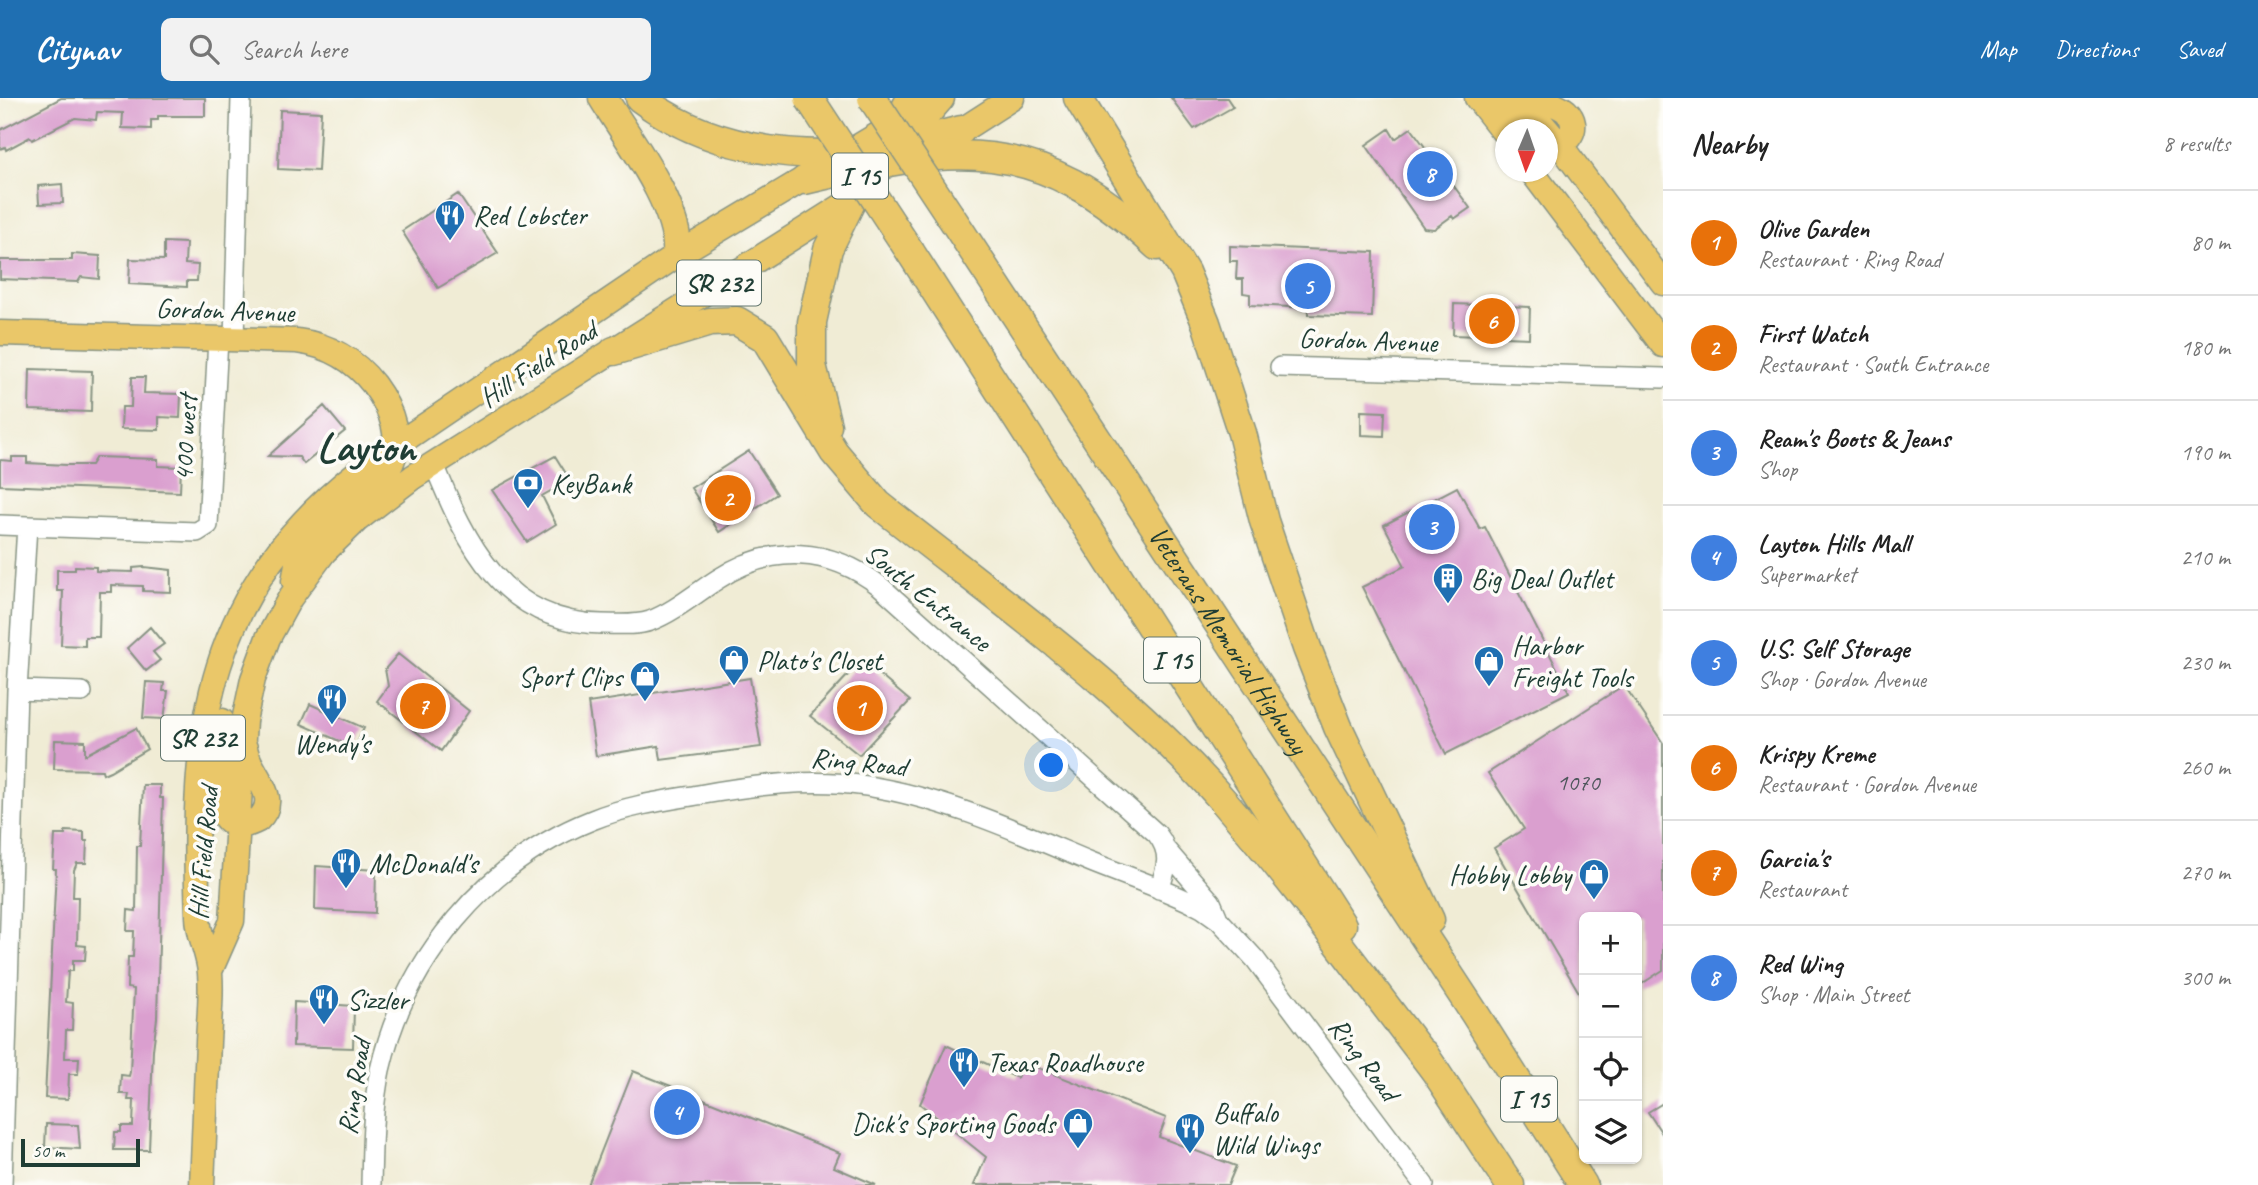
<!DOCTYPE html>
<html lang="en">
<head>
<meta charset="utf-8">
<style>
	body { margin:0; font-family:Caveat,sans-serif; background:#f2f2f2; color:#222 }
	.controls { position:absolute; right:21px; bottom:21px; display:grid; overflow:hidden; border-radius:10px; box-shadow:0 2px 5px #0004 }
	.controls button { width:63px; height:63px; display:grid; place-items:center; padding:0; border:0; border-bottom:2px solid #e0e0e0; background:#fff; color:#222; font:35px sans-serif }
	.compass { position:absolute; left:1495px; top:21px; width:63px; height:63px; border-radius:50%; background:#fff; box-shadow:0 2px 5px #0004; rotate:182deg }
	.scale { position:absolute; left:21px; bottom:18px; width:119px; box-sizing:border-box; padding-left:7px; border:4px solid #1f3d34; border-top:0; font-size:19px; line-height:24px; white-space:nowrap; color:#1f3d34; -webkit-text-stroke:5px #fdfcf7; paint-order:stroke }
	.you { position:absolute; left:1052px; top:668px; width:24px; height:24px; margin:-18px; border:5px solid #fff; border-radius:50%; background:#1a73e8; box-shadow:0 0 0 10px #1a73e833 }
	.badge { display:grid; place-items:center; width:46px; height:46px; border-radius:50%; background:#1f6fb2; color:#fff; font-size:23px; font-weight:700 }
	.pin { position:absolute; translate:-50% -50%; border:4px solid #fff; box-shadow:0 2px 7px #0006 }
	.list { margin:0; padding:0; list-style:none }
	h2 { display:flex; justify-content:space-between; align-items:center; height:91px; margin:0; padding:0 28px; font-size:30px }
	h2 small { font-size:23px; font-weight:400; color:#767676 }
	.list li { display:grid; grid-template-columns:46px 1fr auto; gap:21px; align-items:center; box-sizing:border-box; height:105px; padding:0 28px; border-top:2px solid #e0e0e0 }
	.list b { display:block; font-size:26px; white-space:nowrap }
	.list p { margin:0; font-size:23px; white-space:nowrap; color:#767676 }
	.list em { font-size:23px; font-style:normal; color:#767676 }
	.icon { flex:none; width:38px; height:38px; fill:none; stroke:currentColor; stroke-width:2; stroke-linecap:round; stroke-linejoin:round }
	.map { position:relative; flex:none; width:1663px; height:1087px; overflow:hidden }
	header { display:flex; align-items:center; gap:42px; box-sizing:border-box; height:98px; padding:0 35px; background:#1f6fb2; color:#fff }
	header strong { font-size:33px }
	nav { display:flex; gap:38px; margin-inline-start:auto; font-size:24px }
	.search { width:490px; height:63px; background:#f2f2f2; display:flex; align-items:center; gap:18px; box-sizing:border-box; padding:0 24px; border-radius:10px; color:#767676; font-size:26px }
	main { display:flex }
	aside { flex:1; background:#fff }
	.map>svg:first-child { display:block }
	.building { fill:#da9fcf }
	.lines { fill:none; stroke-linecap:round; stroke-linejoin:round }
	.minor-casing { stroke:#889484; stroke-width:22 }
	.major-casing { stroke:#889484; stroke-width:27 }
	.highway-casing { stroke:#889484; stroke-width:31 }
	.minor { stroke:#fff; stroke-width:19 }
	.major { stroke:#eac769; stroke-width:24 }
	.highway { stroke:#eac769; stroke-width:28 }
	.highway-bridge-casing { stroke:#889484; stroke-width:31; stroke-linecap:butt }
	.highway-bridge { stroke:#eac769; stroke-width:28 }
	.labels { text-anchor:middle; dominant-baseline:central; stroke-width:7; stroke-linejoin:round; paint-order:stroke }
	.number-label { font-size:24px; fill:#4e565b }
	.shield { fill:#fdfcf7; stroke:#62766e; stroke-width:2 }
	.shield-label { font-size:26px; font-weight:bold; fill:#1f3d34 }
	.poi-label { font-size:28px; fill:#1f3d34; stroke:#fdfcf7; text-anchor:start }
	.street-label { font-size:28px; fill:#1f3d34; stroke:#fdfcf7 }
	.town-label { font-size:42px; font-weight:bold; fill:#1f3d34; stroke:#fdfcf7 }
</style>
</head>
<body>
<header>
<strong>Citynav</strong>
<div class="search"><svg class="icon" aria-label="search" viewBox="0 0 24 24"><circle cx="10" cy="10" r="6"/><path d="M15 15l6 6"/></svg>Search here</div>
<nav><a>Map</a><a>Directions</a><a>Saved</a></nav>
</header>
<main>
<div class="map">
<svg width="1663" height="1087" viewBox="0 0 1663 1087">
	<rect width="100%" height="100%" fill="#fdfcf7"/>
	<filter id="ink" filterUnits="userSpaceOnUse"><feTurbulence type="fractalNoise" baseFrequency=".0143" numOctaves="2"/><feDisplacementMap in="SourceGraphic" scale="14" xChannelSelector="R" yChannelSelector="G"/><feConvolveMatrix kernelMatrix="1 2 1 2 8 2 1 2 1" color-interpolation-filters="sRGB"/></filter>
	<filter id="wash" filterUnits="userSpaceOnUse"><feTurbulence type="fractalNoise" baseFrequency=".00686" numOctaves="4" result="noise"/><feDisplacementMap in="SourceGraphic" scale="28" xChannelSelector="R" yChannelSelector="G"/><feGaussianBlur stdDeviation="1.57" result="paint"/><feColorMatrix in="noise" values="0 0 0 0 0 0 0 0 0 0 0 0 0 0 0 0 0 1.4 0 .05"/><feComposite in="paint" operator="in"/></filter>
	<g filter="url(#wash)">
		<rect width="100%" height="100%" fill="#f0ecd5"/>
		<g id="blocks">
			<path class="building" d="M61,0H205V18H158V22H151V31L122,30L123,15L97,14L96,22L75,20L32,42L30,39L6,52L5,49L0,51V32Z
				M1171,0H1227L1233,9L1194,31Z
				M280,12L321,14L318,73L278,71Z
				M1411,30L1470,110L1454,121L1452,118L1434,131L1424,130L1366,47L1389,31L1395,41Z
				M62,86L63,105L39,106L38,88Z
				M458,96L498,155L438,190L402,133Z
				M164,144L186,145L185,166L198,167L197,183H187V189L129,186L130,161L164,162Z
				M1230,148L1374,154L1372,219L1308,217V210L1250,207V196L1243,195V181H1236L1237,163H1230Z
				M72,156L100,158L99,181L81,179L78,184L0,181V162H72Z
				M1454,206L1530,209L1529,240L1453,237Z
				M30,271L92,273L91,314L29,312Z
				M132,279H145L144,295L181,296L180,320L159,319V332L121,331L122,309H131Z
				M324,308L345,333L304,366L299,359L268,358Z
				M1361,313L1385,314L1384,338L1361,337Z
				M749,353L777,396L719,434L691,390Z
				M555,358L570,382L542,398L556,426L527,444L492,392Z
				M12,359H27V365L67,367H91L96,359L158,361V368L181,369L180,394L0,387V362L12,363Z
				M1457,389L1480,431L1485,429L1569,594L1446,656L1362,489L1405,468L1384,427Z
				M75,468L96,469V473L133,474V470L144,469L171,472V494L143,493V488L111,487V494H100L99,539H85V548L61,547L63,493H57V472H75Z
				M150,529L164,546L153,554L160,562L146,573L127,550Z
				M398,556L469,613L441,653L377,603L388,588L385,571Z
				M862,562L910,603L859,657L810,618Z
				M750,580L761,649L661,662L659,648L596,658L588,605Z
				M146,584L164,585L163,593H168L164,621L143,620Z
				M1624,587L1663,645V872L1637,889V819H1584V903L1494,750L1524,731L1488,675Z
				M310,606L364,630L355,650L301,626Z
				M136,630L147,651L110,673L103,676L102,672L54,671L55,642L85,643V657Z
				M143,687H160V700H163L157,920L153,952L149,1052H114L115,1034H121V1028H133L134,1002H128L129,996H120L121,977L129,978L130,974L134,891L127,890L128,859H133L134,833H127L128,812L136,813L137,748H140Z
				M65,733L84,734V743H87L86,765H77L74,772L73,799H78L77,847L86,848L85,862H73V873H68L66,904L73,905L72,932H66L65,960H79L78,976H69L68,1001L45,1000L56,771H53L55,737H65Z
				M316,768L376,772L375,815L315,812Z
				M294,904L354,908L353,950L293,948Z
				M946,947L1017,980L1023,964L1166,1020L1159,1039L1236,1068L1228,1087H974L986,1059L920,1006Z
				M633,973L840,1055L834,1069L876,1087H588Z
				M1663,1005V1037L1648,1014Z
				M46,1026L78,1027L80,1051L45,1049Z"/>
		</g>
	</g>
	<g filter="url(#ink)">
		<use href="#blocks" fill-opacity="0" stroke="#889484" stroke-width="2"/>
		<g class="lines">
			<g class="minor-casing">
				<path id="minor" d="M234,241L241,0
					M1280,269L1663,280
					M434,366C466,446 504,525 602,526C618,526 635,528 650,523C674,514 696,495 718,481C771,446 830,449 880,488L1157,736C1172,755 1167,770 1159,791
					M0,427L197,434L208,427L218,241
					M17,592L82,594
					M1167,753L1211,804L1217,818
					M2,1087L17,592L27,428
					M371,1087C372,1048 372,1010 380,972C405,862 486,764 592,722C626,708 662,703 698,697C754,687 811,680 867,688C945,700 1019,734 1091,764C1128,779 1166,791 1202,810L1219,822L1255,861L1424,1087"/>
			</g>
			<g class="major-casing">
				<path id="major" d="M1477,0L1506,37
					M1499,0L1525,32
					M1520,0L1561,48L1663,185
					M1539,0C1548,4 1559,7 1566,13C1583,29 1567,49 1548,50
					M945,43L1012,0
					M1532,74L1663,247
					M0,235L297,243C328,247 355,262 374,287C391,310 405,344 388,372C383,381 368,388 359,395C340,411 311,434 300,457C296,464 296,475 294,483
					M222,623C219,648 201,752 258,722C283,698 250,678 245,650
					M210,873L232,823L244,623L253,581L268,540L290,500L324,454L357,422L413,379L858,98
					M202,1087C204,1039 206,992 208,944C209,921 212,898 210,875C209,856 198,837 198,818C190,629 206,491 364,369L677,157L904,21"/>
			</g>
			<g class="highway-casing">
				<g id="highway">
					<path d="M603,0C628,41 681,109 677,157"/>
					<path d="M640,0C705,49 787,61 867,54"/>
					<path d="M1078,0L1185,174L1206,225L1242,335L1264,423L1307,550L1338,629L1430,822"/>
					<path d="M888,44L911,0"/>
					<path d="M906,46L961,32"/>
					<path d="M805,82C955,46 1037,35 1157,148"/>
					<path id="s1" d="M951,119L1475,916L1583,1087"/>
					<path d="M911,155L1342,827"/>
					<path d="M614,253L710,224L737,223L765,240L834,354L878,406C997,501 1127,591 1227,707C1300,791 1365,882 1433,970"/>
					<path d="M827,328L812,267V224L828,151L853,100L940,0"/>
					<path d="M1424,956L1510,1087"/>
				</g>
			</g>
			<use href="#minor" class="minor"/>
			<use href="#major" class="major"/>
			<use href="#highway" class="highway"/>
			<g class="highway-bridge-casing">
				<path id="highway-bridge" d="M809,0L911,155
					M872,0L951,119"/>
			</g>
			<use href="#highway-bridge" class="highway-bridge"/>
		</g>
	</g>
	<defs>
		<g id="restaurant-pin" transform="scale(1.575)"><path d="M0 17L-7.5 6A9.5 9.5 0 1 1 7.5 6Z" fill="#1f6fb2" stroke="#fdfcf7"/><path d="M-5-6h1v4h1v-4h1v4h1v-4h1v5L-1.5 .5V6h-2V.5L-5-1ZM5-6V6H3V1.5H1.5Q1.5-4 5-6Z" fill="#fff"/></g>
		<g id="bank-pin" transform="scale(1.575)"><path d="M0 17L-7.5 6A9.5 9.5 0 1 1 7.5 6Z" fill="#1f6fb2" stroke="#fdfcf7"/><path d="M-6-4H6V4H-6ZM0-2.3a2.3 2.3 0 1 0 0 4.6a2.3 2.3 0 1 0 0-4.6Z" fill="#fff"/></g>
		<g id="building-pin" transform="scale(1.575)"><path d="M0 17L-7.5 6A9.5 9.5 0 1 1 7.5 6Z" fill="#1f6fb2" stroke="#fdfcf7"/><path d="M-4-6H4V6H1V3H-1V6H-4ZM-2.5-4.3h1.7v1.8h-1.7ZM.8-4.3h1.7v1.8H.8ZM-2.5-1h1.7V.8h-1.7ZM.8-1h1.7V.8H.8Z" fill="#fff"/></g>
		<g id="shop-pin" transform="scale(1.575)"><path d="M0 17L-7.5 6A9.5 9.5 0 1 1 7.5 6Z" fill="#1f6fb2" stroke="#fdfcf7"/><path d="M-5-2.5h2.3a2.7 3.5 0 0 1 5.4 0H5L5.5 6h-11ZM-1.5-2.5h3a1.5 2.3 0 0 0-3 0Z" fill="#fff"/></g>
	</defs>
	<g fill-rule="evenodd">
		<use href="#restaurant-pin" x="450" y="117"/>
		<use href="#bank-pin" x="528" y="385"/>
		<use href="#building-pin" x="1448" y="480"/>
		<use href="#shop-pin" x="734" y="562"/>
		<use href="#shop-pin" x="1489" y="563"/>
		<use href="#shop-pin" x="645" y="578"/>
		<use href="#restaurant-pin" x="332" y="601"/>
		<use href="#restaurant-pin" x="346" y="765"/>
		<use href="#shop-pin" x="1594" y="776"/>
		<use href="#restaurant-pin" x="324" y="901"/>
		<use href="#restaurant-pin" x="964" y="964"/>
		<use href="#shop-pin" x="1078" y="1025"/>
		<use href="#restaurant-pin" x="1190" y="1030"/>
	</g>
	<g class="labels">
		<g class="number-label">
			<text x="1578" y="684">1070</text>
		</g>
		<g class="shield">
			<rect x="832" y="55.5" width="56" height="45" rx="5"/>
			<rect x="677" y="162.5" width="84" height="45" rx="5"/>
			<rect x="1144" y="539.5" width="56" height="45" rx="5"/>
			<rect x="161" y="617.5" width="84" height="45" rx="5"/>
			<rect x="1501" y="978.5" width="56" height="45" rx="5"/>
		</g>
		<g class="shield-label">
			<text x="860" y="78">I 15</text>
			<text x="719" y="185">SR 232</text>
			<text x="1172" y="562">I 15</text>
			<text x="203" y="640">SR 232</text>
			<text x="1529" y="1001">I 15</text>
		</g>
		<g class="poi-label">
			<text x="473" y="117">Red Lobster</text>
			<text x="551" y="385">KeyBank</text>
			<text x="1471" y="480">Big Deal Outlet</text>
			<text x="1512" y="547">Harbor<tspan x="1512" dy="32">Freight Tools</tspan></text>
			<text x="757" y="562">Plato's Closet</text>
			<text x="622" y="578" text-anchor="end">Sport Clips</text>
			<text x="332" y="645" text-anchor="middle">Wendy's</text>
			<text x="369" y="765">McDonald's</text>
			<text x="1571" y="776" text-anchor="end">Hobby Lobby</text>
			<text x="347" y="901">Sizzler</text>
			<text x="987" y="964">Texas Roadhouse</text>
			<text x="1213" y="1014">Buffalo<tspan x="1213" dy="32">Wild Wings</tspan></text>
			<text x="1055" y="1025" text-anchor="end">Dick's Sporting Goods</text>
		</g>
		<g class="street-label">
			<text transform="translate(225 212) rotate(2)">Gordon Avenue</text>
			<text transform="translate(1368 242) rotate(2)">Gordon Avenue</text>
			<text transform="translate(538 266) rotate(-33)">Hill Field Road</text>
			<text transform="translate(185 340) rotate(-87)">400 west</text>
			<text transform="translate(928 499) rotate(39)">South Entrance</text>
			<text stroke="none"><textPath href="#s1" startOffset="506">Veterans Memorial Highway</textPath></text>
			<text transform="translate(859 664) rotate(6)">Ring Road</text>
			<text transform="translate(203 755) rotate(-85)">Hill Field Road</text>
			<text transform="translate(1364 961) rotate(53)">Ring Road</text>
			<text transform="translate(354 989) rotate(-81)">Ring Road</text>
		</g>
		<g class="town-label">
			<text x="366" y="349">Layton</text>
		</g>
	</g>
</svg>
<div class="controls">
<button>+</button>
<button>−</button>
<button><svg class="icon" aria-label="locate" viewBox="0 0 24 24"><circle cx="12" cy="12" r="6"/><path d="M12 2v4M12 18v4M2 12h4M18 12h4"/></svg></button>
<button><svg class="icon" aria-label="layers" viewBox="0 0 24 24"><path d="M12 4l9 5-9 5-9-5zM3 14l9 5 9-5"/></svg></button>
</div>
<svg class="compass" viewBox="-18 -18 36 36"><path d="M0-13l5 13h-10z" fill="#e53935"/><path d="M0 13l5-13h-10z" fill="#767676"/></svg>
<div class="scale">50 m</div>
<div class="you"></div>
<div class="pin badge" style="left:860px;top:610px;background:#e8710a">1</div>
<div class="pin badge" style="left:728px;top:400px;background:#e8710a">2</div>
<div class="pin badge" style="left:1432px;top:429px;background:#3f7fe0">3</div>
<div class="pin badge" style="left:677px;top:1014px;background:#3f7fe0">4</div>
<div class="pin badge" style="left:1308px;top:188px;background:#3f7fe0">5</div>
<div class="pin badge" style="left:1492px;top:223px;background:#e8710a">6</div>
<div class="pin badge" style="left:423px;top:608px;background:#e8710a">7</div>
<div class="pin badge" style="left:1430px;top:76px;background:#3f7fe0">8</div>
</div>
<aside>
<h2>Nearby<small>8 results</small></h2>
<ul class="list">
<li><span class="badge" style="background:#e8710a">1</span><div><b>Olive Garden</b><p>Restaurant · Ring Road</p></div><em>80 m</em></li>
<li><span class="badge" style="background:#e8710a">2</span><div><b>First Watch</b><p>Restaurant · South Entrance</p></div><em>180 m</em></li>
<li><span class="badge" style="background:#3f7fe0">3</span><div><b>Ream's Boots &amp; Jeans</b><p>Shop</p></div><em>190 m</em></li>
<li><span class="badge" style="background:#3f7fe0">4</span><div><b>Layton Hills Mall</b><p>Supermarket</p></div><em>210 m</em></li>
<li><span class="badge" style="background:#3f7fe0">5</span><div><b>U.S. Self Storage</b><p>Shop · Gordon Avenue</p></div><em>230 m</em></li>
<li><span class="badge" style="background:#e8710a">6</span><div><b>Krispy Kreme</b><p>Restaurant · Gordon Avenue</p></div><em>260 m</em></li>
<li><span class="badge" style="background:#e8710a">7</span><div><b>Garcia's</b><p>Restaurant</p></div><em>270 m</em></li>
<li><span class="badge" style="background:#3f7fe0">8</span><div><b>Red Wing</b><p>Shop · Main Street</p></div><em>300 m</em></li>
</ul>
</aside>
</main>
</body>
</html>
